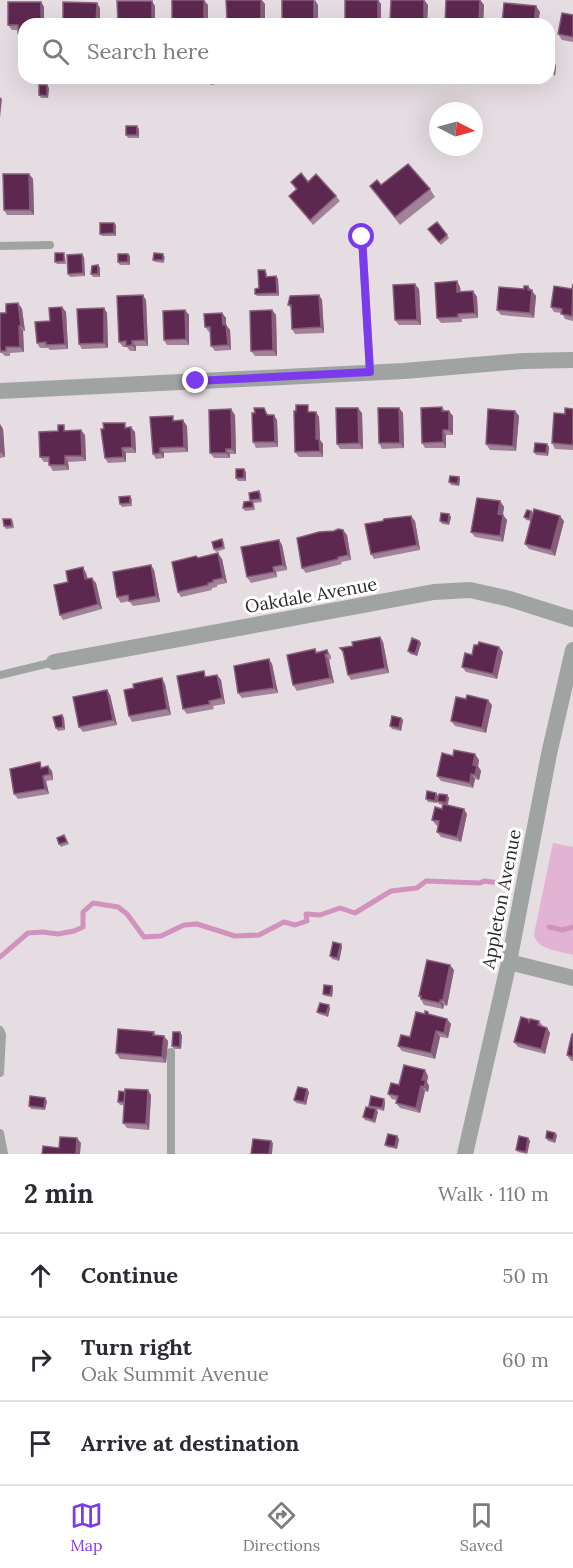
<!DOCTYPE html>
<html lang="en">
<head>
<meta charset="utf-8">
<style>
	body { margin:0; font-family:Lora,serif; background:#f2f2f3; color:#2b2b33 }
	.compass { position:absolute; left:429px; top:102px; width:54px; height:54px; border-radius:50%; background:#fff; box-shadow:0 6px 24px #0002; rotate:96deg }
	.stop { position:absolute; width:18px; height:18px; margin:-14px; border:4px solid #7c3aed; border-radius:50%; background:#fff }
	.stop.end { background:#7c3aed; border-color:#fff; box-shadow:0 2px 6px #0008 }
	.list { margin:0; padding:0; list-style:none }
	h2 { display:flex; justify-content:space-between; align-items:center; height:78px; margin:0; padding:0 24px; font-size:26px }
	h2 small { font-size:20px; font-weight:400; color:#7c7c81 }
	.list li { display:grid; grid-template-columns:39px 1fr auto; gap:18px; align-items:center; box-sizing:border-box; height:84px; padding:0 24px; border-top:2px solid #e1e1e2 }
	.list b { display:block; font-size:22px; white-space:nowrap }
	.list p { margin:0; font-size:20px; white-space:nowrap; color:#7c7c81 }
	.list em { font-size:20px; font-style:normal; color:#7c7c81 }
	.icon { flex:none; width:33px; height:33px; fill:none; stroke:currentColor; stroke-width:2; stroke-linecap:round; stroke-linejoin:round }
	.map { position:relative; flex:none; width:573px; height:1154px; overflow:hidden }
	.search { position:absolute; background:#fff; box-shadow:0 6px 24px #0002; left:18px; right:18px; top:18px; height:66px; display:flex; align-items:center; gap:15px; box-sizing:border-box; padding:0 21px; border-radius:18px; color:#7c7c81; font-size:22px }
	.sheet { height:330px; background:#fff }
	nav { display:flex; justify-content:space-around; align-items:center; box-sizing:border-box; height:84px; border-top:2px solid #e1e1e2; background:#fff; font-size:16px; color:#7c7c81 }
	nav a { display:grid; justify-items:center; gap:3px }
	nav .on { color:#7c3aed }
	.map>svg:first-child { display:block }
	.green { fill:#e3b3d4 }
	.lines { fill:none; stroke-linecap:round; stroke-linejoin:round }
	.stream { stroke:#d192be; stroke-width:5 }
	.service { stroke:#9fa3a2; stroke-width:8 }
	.minor { stroke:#9fa3a2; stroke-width:16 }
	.wall { fill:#a18298 }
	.shaded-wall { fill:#865e7b }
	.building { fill:#5d284f; stroke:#865e7b; stroke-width:1.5 }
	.route { stroke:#7c3aed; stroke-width:8 }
	.labels { text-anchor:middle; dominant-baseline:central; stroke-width:6; stroke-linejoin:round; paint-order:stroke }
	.street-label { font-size:18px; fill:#2b282a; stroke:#fff }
</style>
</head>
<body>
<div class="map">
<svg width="573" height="1154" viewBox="0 0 573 1154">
	<rect width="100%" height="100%" fill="#e5dde2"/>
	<path class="green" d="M553,843L573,847V955C560,951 536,950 534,934Z"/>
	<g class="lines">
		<path class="stream" d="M549,927L562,930L573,927
			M0,957L28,933L42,932L58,934L74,931L83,927V912L93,903L118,907L127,914L144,937L161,936L184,925L197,924L235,936L259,935L284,922L295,925L307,921L306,914L320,915L340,908L355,913L391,891L417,888L426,881L480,883L484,881L499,883"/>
		<path class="service" d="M362,237L370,372
			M0,246L50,245
			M0,675L54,662
			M0,1030L2,1035L0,1073
			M0,1133L4,1154
			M171,1154V1052"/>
		<path class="minor" d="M0,391L404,371L523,361L573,360
			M54,662L434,592L470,590L510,599L573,619
			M509,962L573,978
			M465,1154L509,962L549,754L573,650"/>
	</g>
	<path class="wall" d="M226,0H262L265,4V24H229L227,20Z
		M345,0H378L381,4V24H347L345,21Z
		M391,0H424L428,5L427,24H393L390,21Z
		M480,0L484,5L483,24H445Z
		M41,2L44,7V24H24V39H22L18,33V30H12L8,25Z
		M155,6V24H119L118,22Z
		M573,15V42L562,40L558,34Z
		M221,78L222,83L211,85L209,82Z
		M544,78L543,83L533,81L532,79Z
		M49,88L48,98H41L39,95Z
		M139,129V138H128L126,135Z
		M29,174L33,179L34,215H7L4,210Z
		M291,182H308L336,196L340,201L313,225L289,196L296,189Z
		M370,186L430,189L435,197L400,225Z
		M437,222L449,238L441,245L428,229Z
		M116,225V236H102L100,234Z
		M65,256L66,264H57L55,262Z
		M130,256V265H120L118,262Z
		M165,256L164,263L155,262L153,260Z
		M84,257L85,276L70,277L68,274Z
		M98,265L100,268V277H93L91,274Z
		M267,272V277L276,276L278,279L279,296H257L255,294L259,288Z
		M457,281L460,287L461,292L473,291L477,297L478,318L462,319V322L441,323L437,318Z
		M573,284V321L565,319L562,313L554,312L551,307L572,289Z
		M419,289L421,325H399L395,320Z
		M531,290L536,296L534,318L501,315L497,310Z
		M319,295L322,300L324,333L295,334L292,329L291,308L288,305Z
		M146,300L148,346H136V351H130L127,347H123L119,342Z
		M18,303L22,309L25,331H23L24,352L10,353V356H5L2,353H0V313H6Z
		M62,307L66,312L68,349L50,350L48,348H40L37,343L50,321Z
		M104,308L107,313L108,348L82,349L79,344Z
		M185,310L189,315V345H167L164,340Z
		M272,310L276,315L277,356H255L251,351Z
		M222,313L226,318V325L230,330L231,350L215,351L211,346L210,332H209L205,327Z
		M442,407L445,411L453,416V435H446V448H425L422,443Z
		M399,408L403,413L404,448L382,449L379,443Z
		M573,409V450L555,449L552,443L565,414Z
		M312,410V412H316L319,417L320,440L323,444V457H299L295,452Z
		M515,411L519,416L516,451L490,450L486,444Z
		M268,413L269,415L277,420L278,447L256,448L253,442Z
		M362,413L363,449H340L337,444Z
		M235,415L236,454H230V458H214L210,453Z
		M176,420L187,426L188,452L164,453V458L156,459L153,454Z
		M0,424L3,429L5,457L0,458Z
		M128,428L135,432L136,453H126V462L108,463L105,458Z
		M67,431L85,435L86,461L68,462L69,470L53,471L49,465V462H44L40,457Z
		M547,444L549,447L548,456L536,455L534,452Z
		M246,472V481H238L236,478Z
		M460,479L459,486L451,485L449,482Z
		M259,491L261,494L262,502L254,503L255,510L245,511L243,508Z
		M130,496L132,499V506L122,507L120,504Z
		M500,501L504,507L503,515L507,520L503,542L475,537L471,532Z
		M531,511L533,514L564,521L555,556L529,549L525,544L531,521L526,520L524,517Z
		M449,514L451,517L449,525L442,524L440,521Z
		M11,519L13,521L14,528L6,529L4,526Z
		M383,521H415L420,550L374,559L371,554Z
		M343,530L347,535L351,560L341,562L342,564L306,573L302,568L334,531Z
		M222,539L224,542L225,549L216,552L214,549Z
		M279,540L282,545L287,570L276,572L277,577L251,583L247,577Z
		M198,558L222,559L227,583L217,585V587L212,588V590L181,597L178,592Z
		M154,570L160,602L133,606L129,601L121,603L117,597Z
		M86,573L88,579L96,583L102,609L63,620L60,615L68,582Z
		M380,637L383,642L389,673L351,680L348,675L343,653L340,648L353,646Z
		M419,641L421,643L417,656L410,654L408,651Z
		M478,645L499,647L503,652L497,679L466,672L462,667Z
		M315,649L317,652L327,650L331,656V659L329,660L334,683L297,691L293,685Z
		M269,659L272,664L278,693L242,698L238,693Z
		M217,675L221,680L225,704L213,706L214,709L187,714L183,709L208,677Z
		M165,684L171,715L132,722L129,716Z
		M107,690L110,695L117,725L83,732L79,727Z
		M492,705L486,733L455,726L451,721Z
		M62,715L64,718L65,730L58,731L56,728Z
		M401,718L403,720L401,731L392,729L390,726Z
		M479,760L478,766L481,771L479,780L475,779L473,788L441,781L437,776Z
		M44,767L52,771L53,780L46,781L49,794L18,799L14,794Z
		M436,793L438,796L437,803L428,802L426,799Z
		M447,795L449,798L448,805L467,814L461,842L441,837L437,832L438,826L436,825L432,820L442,809L443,805L439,804L437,801Z
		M66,838L69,844L61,847L59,844Z
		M341,944L342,947L339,961L332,959L330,956Z
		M454,970L447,1006L444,1005L443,1009L424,1005L419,996Z
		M332,986L333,988L332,997L325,996L323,994Z
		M330,1008L328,1017L319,1014L317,1012Z
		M428,1012L430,1015L447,1019L451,1024L448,1038L440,1037L435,1059L402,1051L398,1046L410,1037L425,1014Z
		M529,1021H539L543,1026L547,1028L550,1033L545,1054L518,1047L514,1042Z
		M154,1032L156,1036L168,1041L166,1063L120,1059L116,1053Z
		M573,1034V1061H571L567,1055Z
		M182,1035L181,1049H174L172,1046Z
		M428,1076L427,1082L429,1086L428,1092L425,1091L420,1113L400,1108L396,1103V1100L392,1099L388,1094L399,1085Z
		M307,1089L309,1092L306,1105L296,1103L294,1100Z
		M151,1095L149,1130L127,1128L123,1123L124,1105H120L118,1102Z
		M47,1101L45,1110L31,1109L29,1106Z
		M385,1102L384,1111L371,1108L369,1106Z
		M378,1112L375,1123L365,1120L363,1117Z
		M557,1135L555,1143L548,1141L546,1138Z
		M528,1138L530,1141L527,1154L518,1152L516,1150Z
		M399,1139L397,1149L387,1147L385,1145Z"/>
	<path class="shaded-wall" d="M204,0L208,5V24H204Z
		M261,0L265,4V24H263L261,21Z
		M315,0L318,5V24H314Z
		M378,0L381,4V24H380L378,21Z
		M424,0L428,5L427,24H425L424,22Z
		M480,0L484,5L483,24H481L479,22Z
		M152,1L155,6V24H153L152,22Z
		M41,2L44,7V24H41Z
		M97,3L100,8V24H96Z
		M536,6L540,12L538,24H534Z
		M555,65L556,68L555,76L553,73Z
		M47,85L49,88L48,98L47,96Z
		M0,97L2,99L0,118Z
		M137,126L139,129V138L137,135Z
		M29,174L33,179L34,215L30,210Z
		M114,223L116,225V236L114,233Z
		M82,254L84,257L85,276L83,273Z
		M128,254L130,256V265L128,262Z
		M98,265L100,268V277L98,274Z
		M276,276L278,279L279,296L277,293Z
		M457,281L460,287L461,298L457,292Z
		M415,284L419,289L421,325L417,320Z
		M528,286L536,296L534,318L530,313Z
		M473,291L477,297L478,318L475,313Z
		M143,295L146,300L148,346L145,340Z
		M319,295L322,300L324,333L321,327Z
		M18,303L22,309L25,331L21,326Z
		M62,307L66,312L68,349L65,344Z
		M104,308L107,313L108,348L104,343Z
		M185,310L189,315V345L186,339Z
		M272,310L276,315L277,356L273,350Z
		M222,313L226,318V330L223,325Z
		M226,325L230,330L231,350L228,345Z
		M19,326L23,331L24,352L20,347Z
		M132,341L136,346V351L132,345Z
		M358,408L362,413L363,449L359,443Z
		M399,408L403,413L404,448L400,443Z
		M231,409L235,415L236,454L232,449Z
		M449,411L453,416V435L449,430Z
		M515,411L519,416L516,451L513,446Z
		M316,412L319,417L320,440L323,444V457L320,451L316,439Z
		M274,415L277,420L278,447L275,442Z
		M183,420L187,426L188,452L184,447Z
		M0,424L3,429L5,457L1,452Z
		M131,427L135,432L136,453L132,447Z
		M81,430L85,435L86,461L82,456Z
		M443,430L446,435V448L443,442Z
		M547,444L549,447L548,456L546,453Z
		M122,448L126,453V462L123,457Z
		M160,448L164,453V458L160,453Z
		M226,449L230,454V458L226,453Z
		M65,456L68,462L69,470L65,465Z
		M244,469L246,472V481L244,478Z
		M459,477L460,479L459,486L457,484Z
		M500,501L504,507L502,519L498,514Z
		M531,511L533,514L531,521L529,519Z
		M449,514L451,517L449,525L448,523Z
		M503,515L507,520L503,542L500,536Z
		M411,516L415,521L420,550L417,545Z
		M560,516L564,521L555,556L551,550Z
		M343,530L347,535L351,560L348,555Z
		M279,540L282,545L287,570L283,565Z
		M218,553L222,559L227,583L223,578Z
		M151,565L154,570L160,602L156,596Z
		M83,567L86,573L89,585L85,579Z
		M273,567L276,572L277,577L274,572Z
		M92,578L96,583L102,609L98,604Z
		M380,637L383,642L389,673L385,668Z
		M419,641L421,643L417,656L415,654Z
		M499,647L503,652L497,679L493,674Z
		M325,654L329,660L334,683L330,678Z
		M269,659L272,664L278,693L274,688Z
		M217,675L221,680L225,704L222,698Z
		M162,678L165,684L171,715L167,709Z
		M107,690L110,695L117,725L113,720Z
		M488,700L492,705L486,733L482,728Z
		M62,715L64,718L65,730L63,727Z
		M401,718L403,720L401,731L399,728Z
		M475,754L479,760L478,766L481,771L479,780L475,775L473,765Z
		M48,766L52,771L53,780L50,774Z
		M471,774L475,779L473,788L470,783Z
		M43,776L46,781L49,794L45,789Z
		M436,793L438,796L437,803L435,801Z
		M447,795L449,798L447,806L446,803Z
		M464,809L467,814L461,842L457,837Z
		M341,944L342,947L339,961L337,958Z
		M450,965L454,970L447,1006L443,1000Z
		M332,986L333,988L332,997L330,995Z
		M440,1000L444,1005L443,1009L440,1003Z
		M329,1005L330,1008L328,1017L326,1014Z
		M447,1019L451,1024L448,1038L444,1033Z
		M547,1028L550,1033L545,1054L541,1049Z
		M436,1031L440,1037L435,1059L431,1053Z
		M180,1032L182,1035L181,1049L180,1047Z
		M164,1036L168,1041L166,1063L162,1057Z
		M425,1070L428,1076L427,1082L429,1086L428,1092L424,1087L422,1080Z
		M421,1086L425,1091L420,1113L416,1108Z
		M307,1089L309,1092L306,1105L304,1102Z
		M148,1090L151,1095L149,1130L146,1124Z
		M45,1098L47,1101L45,1110L44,1108Z
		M384,1099L385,1102L384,1111L382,1108Z
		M376,1109L378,1112L375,1123L373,1120Z
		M555,1133L557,1135L555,1143L553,1140Z
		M397,1136L399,1139L397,1149L395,1147Z
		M77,1138L81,1143L80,1154H76Z
		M528,1138L530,1141L527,1154L526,1152Z
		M271,1141L273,1143L272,1154H269Z"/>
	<path class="building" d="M172,0H204V24H172Z
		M226,0H261V21H258V24H250V20H227Z
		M282,0H314V24H282Z
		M345,0H378V21H345Z
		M391,0H424V22H420V24H416V21H390Z
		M446,0H480L479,22L470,24V22L457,21V24H445Z
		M117,1H152V22H147V24H142V22H118Z
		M8,2H41V24H24V33H18V25H8Z
		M63,2L97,3L96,24L63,23Z
		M504,3L536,6L534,24H502Z
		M562,13L573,15V37L558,34Z
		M549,64L555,65L553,73H549Z
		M209,78H220V81L209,82Z
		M532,78H541V80L532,79Z
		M39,85H47V96L39,95Z
		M126,126H137V135H126Z
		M408,164L430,189L395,217L370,186L377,180L381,185Z
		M301,173L308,182L316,174L336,196L310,220L289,196L297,189L291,182Z
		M3,174H29L30,210H4Z
		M437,222L447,235L439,242L428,229Z
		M100,223H114V233L100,234Z
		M55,253H64V261L55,262Z
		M154,253L163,254V260H153Z
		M82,254L83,273L68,274L67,255Z
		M118,254H128V262H118Z
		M98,265V274H91L92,266Z
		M258,270H265L266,277L276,276L277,293L255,294V289L259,288Z
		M457,281V292L473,291L475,313L458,314V317L437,318L435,283Z
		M415,284L417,320H395L393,285Z
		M573,284L572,316L561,314L562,309L551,307L554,286L572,289Z
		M524,286H528V290H532L530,313L497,310L499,287L524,289Z
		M143,295L145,340L132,341V345L126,346V341L119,342L117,296Z
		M319,295L321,327L292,329L291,305H288L290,296Z
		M18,303L21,326H19L20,347H6V351H1L0,347V313H6V304Z
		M62,307L65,344L46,345V342L37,343L35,322L50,321L49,308Z
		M104,308V343L79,344L77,309Z
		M185,310L186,339L164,340L163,311Z
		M272,310L273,350L251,351L250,311Z
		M222,313L223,325H226L228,345L211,346L210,327H205L204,314Z
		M296,405H308V412H316V439H319L320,451L295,452L294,411H296Z
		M442,407V411H449V430H443V442L422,443L421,408Z
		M254,408H264L267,415H274L275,442H253L252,413H255Z
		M336,408H358L359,443L337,444Z
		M378,408H399L400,443H379Z
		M565,408L573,409V445L552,443L554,413L565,414Z
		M231,409L232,449H226V453H210L209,410Z
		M488,409L515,411L513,446L486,444Z
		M173,416V421L183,420L184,447L160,448V453L153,454L150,417Z
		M103,423H125V428L131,427L132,447L122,448L123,457L105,458L101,429H104Z
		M58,425H64V431L81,430L82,456H65V465H49V457H40L39,432L58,431Z
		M0,427L1,452H0Z
		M535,443L547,444L546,453L534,452Z
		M236,469H244V478H236Z
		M450,476L459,477L457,484L449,482Z
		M259,491L260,499L250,500L249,493Z
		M130,496V503L120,504L119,497Z
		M477,498L500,501L498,514L503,515L500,536L471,532Z
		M252,501L253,507L243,508L244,502Z
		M534,509L560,516L551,550L525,544Z
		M527,510L531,511L529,519L524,517Z
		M441,513L449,514L448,523L440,521Z
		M411,516L417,545L371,554L365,524L383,521L384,519Z
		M3,519H11L12,526H4Z
		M338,529L343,530L348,555L338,557V559L302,568L297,538L319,532L334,531Z
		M222,539L223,547L214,549L212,542Z
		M279,540L283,565L273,567L274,572L247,577L241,547Z
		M218,553L223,578L213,580V582L208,583V585L178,592L172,562L196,556L198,558Z
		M151,565L156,596L129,601L128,595L117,597L113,572Z
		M83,567L85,579L92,578L98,604L60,615L54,585L68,582L66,571Z
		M380,637L385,668L348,675L343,651L340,648L353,646L352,642Z
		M412,638L419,641L415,654L408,651Z
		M479,642L499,647L493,674L462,667L465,653L472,655L474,645H478Z
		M315,649L316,653L327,650L328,654H325L330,678L293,685L287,655Z
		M269,659L274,688L238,693L234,666Z
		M204,671L205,677L217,675L222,698L209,701L210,704L183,709L177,676Z
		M162,678L167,709L129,716L124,690L134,688L133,684Z
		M107,690L113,720L79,727L73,697Z
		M467,695L488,700L482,728L451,721L456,697L466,699Z
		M62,715L63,727L56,728L53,717Z
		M392,716L401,718L399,728L390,726Z
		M454,750L475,754L473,765L477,766L475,775L471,774L470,783L437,776L442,753L453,756Z
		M40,762L41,768L48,766L50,774L43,776L45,789L14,794L10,769Z
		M427,791L436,793L435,801L426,799Z
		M439,794L447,795L446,803L437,801Z
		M443,804L464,809L457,837L437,832L439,821L432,820L435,807L442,809Z
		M64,835L67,842L59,844L57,838Z
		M333,942L341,944L337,958L330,956Z
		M427,960L450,965L443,1000H440V1003L421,999V996H419Z
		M324,985L332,986L330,995L323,994Z
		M320,1003L329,1005L326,1014L317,1012Z
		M425,1011L428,1012V1014L447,1019L444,1033L436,1031L431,1053L398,1046L401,1035L410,1037L416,1012L425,1014Z
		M521,1017L528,1019L529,1022L530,1019L539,1021L538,1025L547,1028L541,1049L514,1042Z
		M118,1029L154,1032L153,1035L164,1036L162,1057L116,1053Z
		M173,1032H180V1047L172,1046Z
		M572,1034H573V1057L567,1055Z
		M404,1065L425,1070L422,1080H426L424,1087L421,1086L416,1108L396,1103L398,1096L388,1094L391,1083L399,1085Z
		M298,1087L307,1089L304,1102L294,1100Z
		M125,1089L148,1090L146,1124L123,1123Z
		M119,1091L125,1092L124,1102H118Z
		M30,1096L45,1098L44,1108L29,1106Z
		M371,1096L384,1099L382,1108L369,1106Z
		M366,1107L376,1109L373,1120L363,1117Z
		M547,1131L555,1133L553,1140L546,1138Z
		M388,1134L397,1136L395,1147L385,1145Z
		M519,1136L528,1138L526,1152L516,1150Z
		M60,1137L77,1138L76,1154H42L43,1146L59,1148Z
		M253,1139L271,1141L269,1154H251Z"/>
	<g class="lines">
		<path class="route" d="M196,381L370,372L362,237"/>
	</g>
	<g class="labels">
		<g class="street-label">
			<text transform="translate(311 595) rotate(-10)">Oakdale Avenue</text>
			<text transform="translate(501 899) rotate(-79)">Appleton Avenue</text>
		</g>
	</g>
</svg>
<svg class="compass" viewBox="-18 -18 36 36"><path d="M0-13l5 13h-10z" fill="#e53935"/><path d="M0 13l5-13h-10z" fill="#7c7c81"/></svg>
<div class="stop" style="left:362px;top:237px"></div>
<div class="stop end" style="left:196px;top:381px"></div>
<div class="search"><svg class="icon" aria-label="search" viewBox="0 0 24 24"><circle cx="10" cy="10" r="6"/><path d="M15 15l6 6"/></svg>Search here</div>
</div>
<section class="sheet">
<h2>2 min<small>Walk · 110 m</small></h2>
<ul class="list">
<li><svg class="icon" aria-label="ahead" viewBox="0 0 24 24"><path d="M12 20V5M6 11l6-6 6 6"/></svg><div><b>Continue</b></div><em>50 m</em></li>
<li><svg class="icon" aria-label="right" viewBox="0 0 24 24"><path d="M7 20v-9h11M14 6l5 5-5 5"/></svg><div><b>Turn right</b><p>Oak Summit Avenue</p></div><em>60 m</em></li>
<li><svg class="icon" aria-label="arrive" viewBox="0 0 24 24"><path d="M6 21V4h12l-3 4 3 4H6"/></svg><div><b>Arrive at destination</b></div></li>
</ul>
</section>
<nav>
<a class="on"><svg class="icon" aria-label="map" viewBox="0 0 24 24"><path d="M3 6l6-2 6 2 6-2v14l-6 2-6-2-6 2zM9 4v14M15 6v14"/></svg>Map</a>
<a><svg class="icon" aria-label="directions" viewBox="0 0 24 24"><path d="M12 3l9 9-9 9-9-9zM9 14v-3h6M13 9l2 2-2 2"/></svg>Directions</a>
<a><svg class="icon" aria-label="saved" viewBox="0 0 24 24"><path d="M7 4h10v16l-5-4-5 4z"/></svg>Saved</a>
</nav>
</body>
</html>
